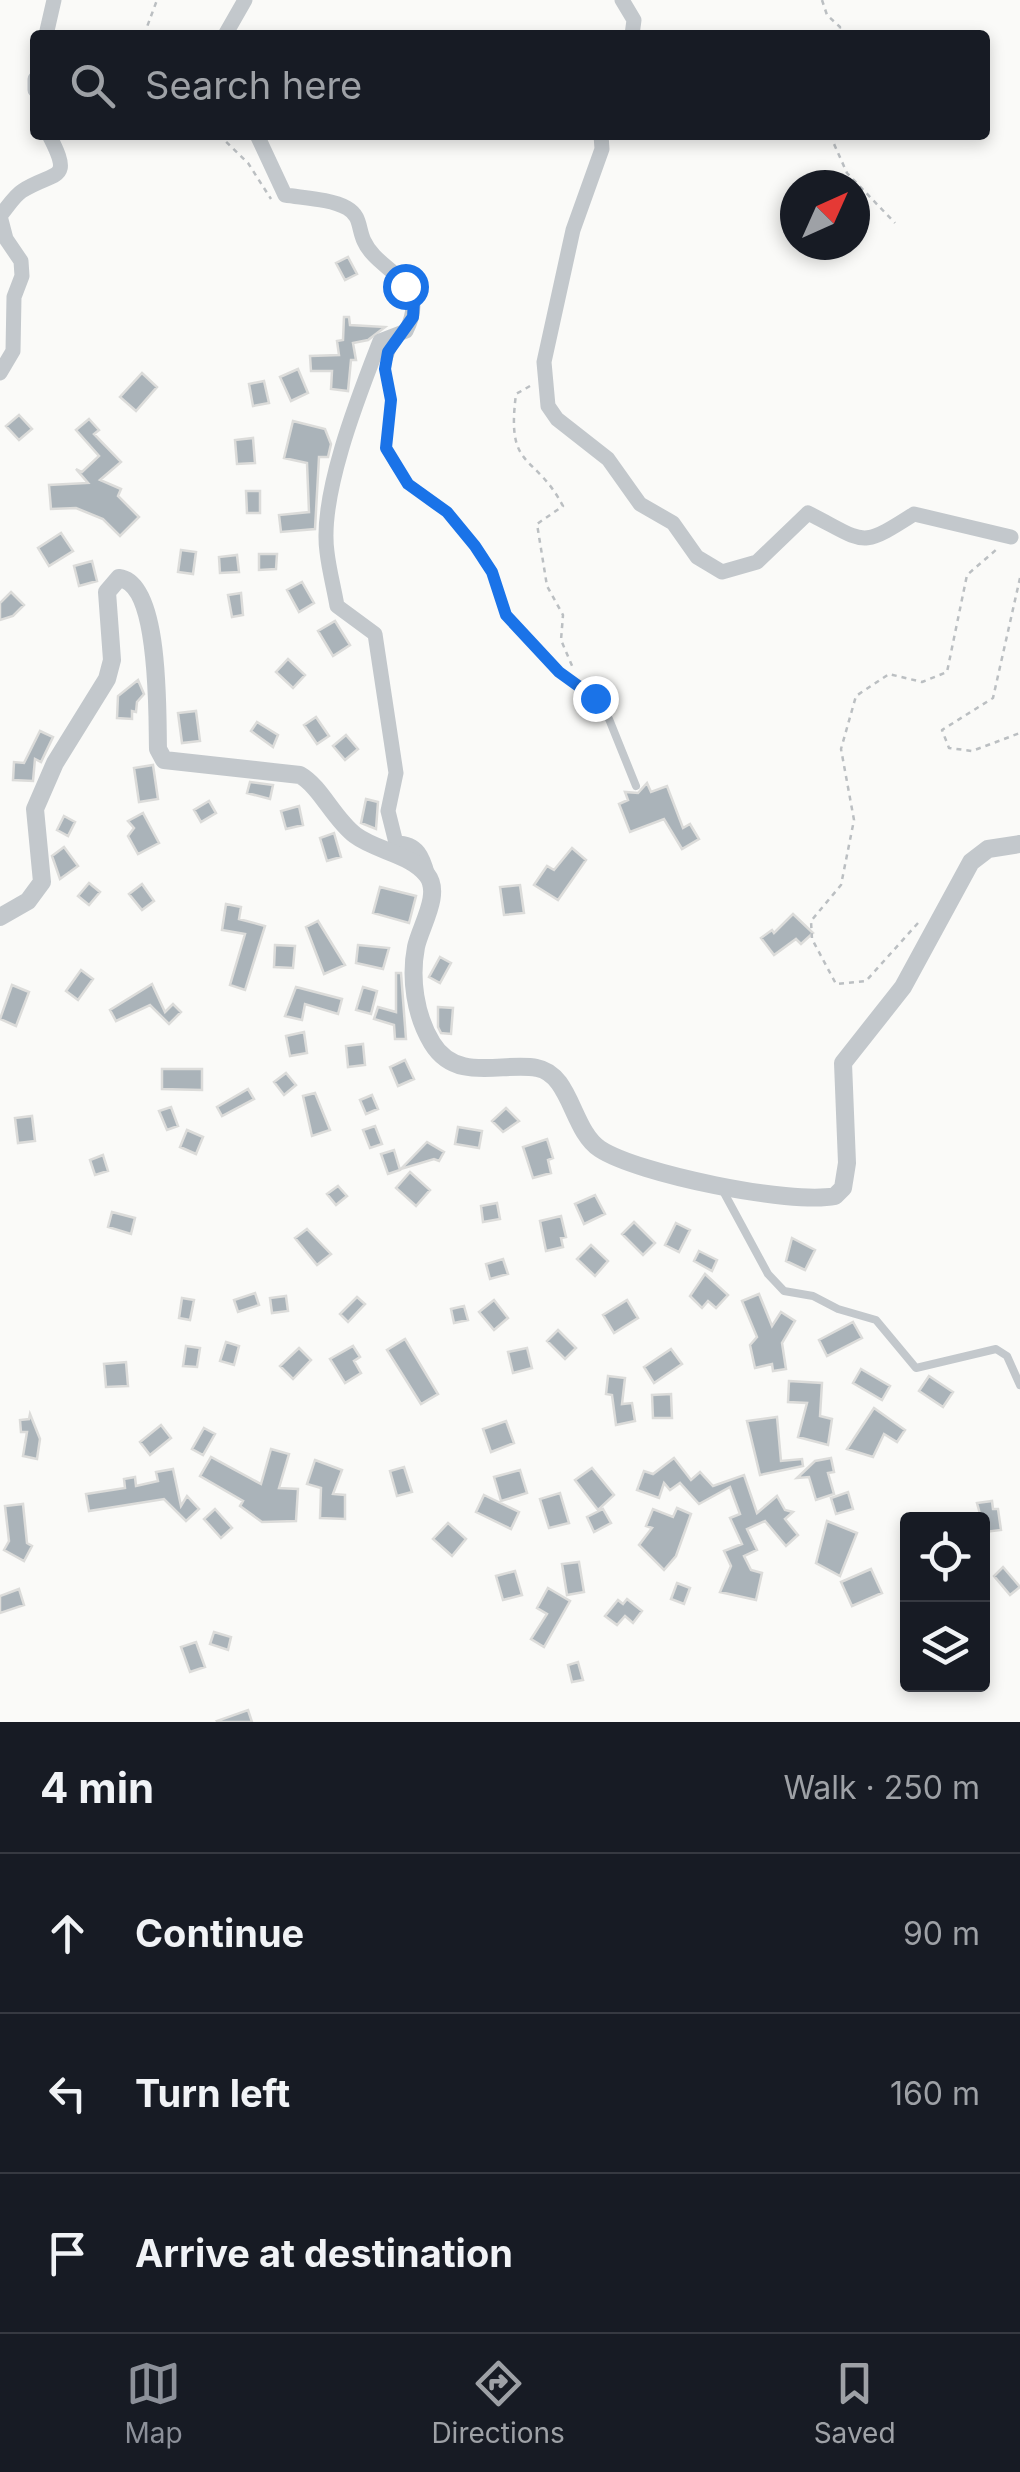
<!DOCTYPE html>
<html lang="en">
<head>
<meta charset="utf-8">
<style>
	body { margin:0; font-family:Inter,sans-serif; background:#20242c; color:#f1f3f6 }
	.controls { position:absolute; right:30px; bottom:30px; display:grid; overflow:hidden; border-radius:10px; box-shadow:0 5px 15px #0003 }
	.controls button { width:90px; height:90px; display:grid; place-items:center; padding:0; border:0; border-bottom:2px solid #363941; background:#171b24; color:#f1f3f6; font:50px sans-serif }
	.compass { position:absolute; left:780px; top:170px; width:90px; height:90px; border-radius:50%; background:#171b24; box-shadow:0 5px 15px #0003; rotate:45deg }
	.stop { position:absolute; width:30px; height:30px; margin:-22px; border:8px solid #1a73e8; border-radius:50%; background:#fff }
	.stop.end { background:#1a73e8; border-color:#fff; box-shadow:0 2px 10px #0008 }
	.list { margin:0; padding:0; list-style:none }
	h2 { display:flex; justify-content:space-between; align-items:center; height:130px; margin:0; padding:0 40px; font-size:42px }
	h2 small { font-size:32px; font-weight:400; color:#9ea1a6 }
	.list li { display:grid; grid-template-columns:65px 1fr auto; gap:30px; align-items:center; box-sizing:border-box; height:160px; padding:0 40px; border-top:2px solid #363941 }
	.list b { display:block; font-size:38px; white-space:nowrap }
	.list em { font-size:32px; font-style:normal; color:#9ea1a6 }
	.icon { flex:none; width:55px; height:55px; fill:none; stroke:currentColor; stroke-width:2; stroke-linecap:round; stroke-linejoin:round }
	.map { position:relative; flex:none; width:1020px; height:1722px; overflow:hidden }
	.search { position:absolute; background:#171b24; box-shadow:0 5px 15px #0003; left:30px; right:30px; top:30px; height:110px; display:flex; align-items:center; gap:25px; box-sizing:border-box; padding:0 35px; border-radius:10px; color:#9ea1a6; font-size:38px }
	.sheet { height:610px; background:#171b24 }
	nav { display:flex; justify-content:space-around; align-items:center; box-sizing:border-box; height:140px; border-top:2px solid #363941; background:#171b24; font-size:28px; color:#9ea1a6 }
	nav a { display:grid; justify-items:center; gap:5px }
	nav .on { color:#8c9099 }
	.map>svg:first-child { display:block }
	.building { fill:#aab3b9; stroke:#dcdcda; stroke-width:2.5 }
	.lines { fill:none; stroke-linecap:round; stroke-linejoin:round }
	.path { stroke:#bbbfc2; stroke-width:2.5; stroke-dasharray:5 5; stroke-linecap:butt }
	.service { stroke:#c3c8cc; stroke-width:8 }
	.minor { stroke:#c3c8cc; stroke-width:15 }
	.tertiary { stroke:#c3c8cc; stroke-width:18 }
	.route { stroke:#1a73e8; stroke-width:12 }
</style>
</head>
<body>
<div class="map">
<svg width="1020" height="1722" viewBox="0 0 1020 1722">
	<rect width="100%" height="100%" fill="#fafaf8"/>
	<path class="building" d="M348,257L357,274L345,280L336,263Z
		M344,317H349L350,325L385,327L368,340L353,343L356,360H351L348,391L331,389L332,371H311L310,356L339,355L337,341L343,340Z
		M298,369L308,393L291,401L280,377Z
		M142,373L157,387L136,411L120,397Z
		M264,381L269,403L253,406L249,384Z
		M19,415L32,429L19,440L6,426Z
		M89,419L99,430L94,434L121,462L100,480L121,489L118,496L139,517L120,536L103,519L76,508L51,509L49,485L88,483L76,469L82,472L99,456L76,430Z
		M293,421L325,429L331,444L328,457H319L315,529L281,532L279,515L309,512L307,463L284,458Z
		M253,438L255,463L237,464L235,440Z
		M246,491H260V513H247Z
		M61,533L73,551L49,566L38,548Z
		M181,550L196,552L193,574L178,572Z
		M259,554H277L276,569L259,570Z
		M237,555L239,572L220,573L219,557Z
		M92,561L97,581L79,586L74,566Z
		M302,582L314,603L299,612L287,590Z
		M11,592L24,605L13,616L0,620V603Z
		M241,593L243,615L232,617L228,595Z
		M335,621L350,645L333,656L318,631Z
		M288,659L305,675L293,688L276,672Z
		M138,680L144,694L137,702L136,712L132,711V719L117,718L118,696Z
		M196,711L200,741L182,743L178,713Z
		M316,717L329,736L317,744L304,725Z
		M257,722L278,735L273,747L251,731Z
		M40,731L53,737L41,762L35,759L33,781L13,780L14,762L24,763Z
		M346,735L358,749L345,760L333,746Z
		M153,765L158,799L139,802L134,768Z
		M250,782L273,785L270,799L247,793Z
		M647,783L651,792L667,786L683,828L690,824L699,839L682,849L664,819L630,832L619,804L628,800L625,792L638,793Z
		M366,799L378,802L376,829L361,823Z
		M209,801L216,813L201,822L194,810Z
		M299,806L303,825L286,829L281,811Z
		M143,813L159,843L138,854L128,836L134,828L128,821Z
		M64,816L75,822L68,836L57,830Z
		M334,833L341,857L327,861L320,838Z
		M64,847L78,866L60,879L52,856Z
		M572,848L586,860L558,900L534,885L547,866L554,870Z
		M89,883L100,892L89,905L78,896Z
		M142,884L154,901L142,910L129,894Z
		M520,885L524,913L504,915L500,887Z
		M380,887L416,896L409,923L373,913Z
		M226,904L241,907L239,919L265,926L245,990L230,985L245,934L222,930Z
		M793,914L813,933L801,944L796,939L774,955L761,938L772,930L774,933Z
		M318,921L345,965L324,974L306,927Z
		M275,945L295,946L293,968L274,967Z
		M358,945L389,948L383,969L356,963Z
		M440,957L451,963L440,983L429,977Z
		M81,970L93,979L78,1000L66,991Z
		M396,973H401L406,1039H395L394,1025L374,1019L378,1007L396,1012Z
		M152,984L165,1012L173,1004L181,1012L169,1024L150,1005L116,1021L110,1010Z
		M12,985L29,992L16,1026L0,1019Z
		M296,987L342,999L338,1014L305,1004L302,1020L285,1016Z
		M363,987L377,991L371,1014L356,1010Z
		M438,1007L453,1008L451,1034L441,1033L438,1027Z
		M304,1032L307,1053L290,1056L286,1036Z
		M363,1044L365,1065L348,1067L346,1046Z
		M405,1060L414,1079L398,1086L390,1067Z
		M162,1069H202V1090L162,1089Z
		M286,1073L296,1085L284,1095L274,1082Z
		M248,1089L254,1099L222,1116L217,1107Z
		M315,1093L330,1130L312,1136L303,1096Z
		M372,1095L378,1109L366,1114L360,1100Z
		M171,1107L178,1126L167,1130L159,1111Z
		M506,1108L519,1121L503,1132L492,1121Z
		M32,1116L35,1141L18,1143L15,1118Z
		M375,1126L382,1144L370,1148L363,1130Z
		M458,1127L482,1131L479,1148L455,1144Z
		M187,1130L203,1137L196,1154L180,1147Z
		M547,1139L553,1158L548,1160L551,1173L533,1178L523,1147Z
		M427,1142L444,1152L439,1161L434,1159L401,1169Z
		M394,1150L400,1170L388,1174L381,1154Z
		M103,1155L108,1171L95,1175L90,1160Z
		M410,1172L430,1190L416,1206L396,1188Z
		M338,1186L347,1196L336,1205L327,1194Z
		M595,1195L605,1214L584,1224L575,1204Z
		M497,1203L500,1219L483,1222L481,1206Z
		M112,1212L135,1218L131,1234L108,1227Z
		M561,1216L566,1237L561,1238L563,1247L546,1251L540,1221Z
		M634,1222L655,1243L643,1255L622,1234Z
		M676,1223L690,1230L679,1252L665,1245Z
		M307,1229L331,1254L317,1265L295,1238Z
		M792,1238L815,1250L805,1270L786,1261Z
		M591,1245L608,1261L595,1276L577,1259Z
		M699,1251L717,1260L712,1271L694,1261Z
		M503,1259L508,1274L490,1279L486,1264Z
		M705,1274L728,1295L716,1308L708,1301L702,1308L690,1296Z
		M255,1293L259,1305L238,1312L234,1300Z
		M759,1294L772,1326L781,1312L795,1321L782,1343L786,1369L773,1371L772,1364L755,1368L750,1345L757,1337L742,1301Z
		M286,1296L288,1311L272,1313L270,1298Z
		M357,1297L365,1304L348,1322L340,1314Z
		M182,1298L194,1300L190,1320L179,1318Z
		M494,1300L508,1318L494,1330L479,1312Z
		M627,1300L638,1318L614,1333L603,1315Z
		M464,1306L468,1320L454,1323L451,1309Z
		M853,1322L862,1338L827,1356L819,1340Z
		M558,1330L576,1348L565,1359L547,1341Z
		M405,1339L438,1394L421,1404L387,1350Z
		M226,1342L239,1346L234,1365L220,1361Z
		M186,1346L200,1348L197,1367L183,1366Z
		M353,1346L360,1357L354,1361L361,1373L345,1383L330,1359Z
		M299,1348L311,1360L293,1379L280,1366Z
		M527,1348L532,1368L513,1373L508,1352Z
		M671,1349L682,1364L654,1383L644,1367Z
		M126,1362L128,1386L106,1387L104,1364Z
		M861,1369L890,1386L882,1400L853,1383Z
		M608,1376L625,1378L622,1404L632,1403L635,1421L616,1425L612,1395L606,1394Z
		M929,1376L953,1392L943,1407L919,1391Z
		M789,1381L822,1383L820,1416L832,1419L828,1445L798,1437L807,1403L788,1402Z
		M671,1394L672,1418H653L652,1395Z
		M874,1408L905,1430L897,1442L884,1434L873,1457L847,1449Z
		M30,1414L40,1439L37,1459L23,1456L27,1432H21L20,1420L29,1419Z
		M777,1417L781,1461L802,1459L803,1466L760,1475L747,1421Z
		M506,1421L514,1443L491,1452L483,1429Z
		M161,1425L171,1438L150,1455L140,1442Z
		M204,1428L215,1434L203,1455L192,1449Z
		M271,1449L289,1454L279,1488L298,1489L296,1521L262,1522L240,1506L243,1501L200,1476L211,1457L261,1484Z
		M674,1458L691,1480L700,1472L713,1486L744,1475L757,1513L777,1496L785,1510L793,1512L785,1519L798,1535L786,1546L765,1521L747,1529L757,1550L744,1556L751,1570L762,1573L756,1600L720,1592L731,1566L724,1551L742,1544L730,1518L740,1514L730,1487L699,1504L680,1483L670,1490L664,1483L659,1498L637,1490L644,1471L653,1474Z
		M831,1458L834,1472L828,1473L834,1494L816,1500L809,1477L797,1478L815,1461Z
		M315,1460L342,1470L333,1494L345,1495V1519L320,1518L321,1488L307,1484Z
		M404,1467L412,1492L397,1496L390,1471Z
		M592,1468L614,1495L598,1510L575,1480Z
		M173,1469L181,1506L187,1496L199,1509L186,1521L164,1499L89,1511L86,1494L125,1488L124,1479L135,1477L136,1486L158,1481L156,1472Z
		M520,1470L527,1493L501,1501L494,1477Z
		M848,1492L853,1509L836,1514L831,1498Z
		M560,1493L569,1523L549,1528L540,1499Z
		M484,1495L519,1512L511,1529L476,1512Z
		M992,1501L993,1509H998L1001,1530L985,1532L977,1503Z
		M23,1504L27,1543L32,1546L24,1561L4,1550L9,1541L5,1506Z
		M677,1508L691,1514L676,1556L664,1570L639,1545L652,1528L646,1526L653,1509L673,1517Z
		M215,1509L232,1528L221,1538L204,1519Z
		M603,1509L611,1523L594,1532L587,1517Z
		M827,1521L857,1533L840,1576L816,1563Z
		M448,1523L466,1539L452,1556L433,1539Z
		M579,1562L584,1592L567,1595L562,1564Z
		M1003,1567L1020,1587L1010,1595L994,1576Z
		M871,1569L882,1593L852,1606L841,1582Z
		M515,1571L522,1595L503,1600L496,1576Z
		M677,1583L690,1588L684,1604L671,1599Z
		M548,1588L570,1601L544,1647L531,1639L547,1614L537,1608Z
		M19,1589L24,1605L0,1613V1596Z
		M627,1599L642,1611L633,1623L625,1616L617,1625L605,1616L618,1600L623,1604Z
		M214,1632L231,1637L228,1650L210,1644Z
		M196,1642L205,1667L190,1672L181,1647Z
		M578,1662L583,1680L572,1682L568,1665Z
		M248,1710L252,1722H218L217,1721Z"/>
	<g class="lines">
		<path class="path" d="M822,0L827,15L840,27L839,35
			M144,35L157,0
			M219,135L248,163L271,199
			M830,135L847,173L895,223
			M530,386L516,394C506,472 534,451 563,506L537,524L547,586L563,615L561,640L573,668
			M1020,578L993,698L942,730L949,748L972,751L1020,733
			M918,923L866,981L836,984L812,939L811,921L841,885L854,820L841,749L856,696L889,674L922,682L947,672L967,575L997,549"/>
		<path class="service" d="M397,336L385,369L391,400L386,448L394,465L408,484L447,512L475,546L492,572L506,615L559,672L595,699L609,719L636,786
			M722,1189L768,1274L784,1291L813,1296L838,1309L876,1320L916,1368L996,1349L1007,1356L1020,1385"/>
		<path class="minor" d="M622,0L634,20L632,35
			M46,35L54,0
			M225,35L245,0
			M35,79V90
			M257,135L285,195C304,198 331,199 347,208C361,216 358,228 364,241C378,273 432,280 406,331L380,341C359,395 319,495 327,552C329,570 334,588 337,606L375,634L396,773L388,811L396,843C418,843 423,857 428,876
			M601,135L602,149L573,230L544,362L548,406L557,419L608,459L640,504L673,523L697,557L722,572L757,562L808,513C866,542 858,550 914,514L1011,537
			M0,373L13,351L14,297L22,276L21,261L6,239L0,216C7,208 14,196 22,191C55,170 74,183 49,135"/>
		<path class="tertiary" d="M0,917L28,901L42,882L35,809L55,763L107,679L112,660L107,592L119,578C161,583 157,715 158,749L164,760L300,775C321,787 333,818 355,835C376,851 411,854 427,875C442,894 420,927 416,947C410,978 415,1015 432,1043C457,1084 504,1061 537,1068C571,1074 572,1131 600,1149C638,1174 791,1205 835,1196L843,1188L847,1163L843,1063L903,987L971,862L988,849L1020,844"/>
	</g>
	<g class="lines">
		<path class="route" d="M405,286L414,301L413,317L388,352L385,369L391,400L386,448L408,484L447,512L475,546L492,572L506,615L559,672L595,698"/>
	</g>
</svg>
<div class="controls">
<button><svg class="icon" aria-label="locate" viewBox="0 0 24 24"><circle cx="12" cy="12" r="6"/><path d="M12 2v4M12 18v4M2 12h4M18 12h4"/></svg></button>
<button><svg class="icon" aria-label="layers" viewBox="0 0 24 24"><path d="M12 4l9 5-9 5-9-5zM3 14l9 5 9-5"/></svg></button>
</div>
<svg class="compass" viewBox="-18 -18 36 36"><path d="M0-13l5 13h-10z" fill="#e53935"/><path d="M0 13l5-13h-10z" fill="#9ea1a6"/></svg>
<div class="stop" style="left:405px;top:286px"></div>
<div class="stop end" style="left:595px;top:698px"></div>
<div class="search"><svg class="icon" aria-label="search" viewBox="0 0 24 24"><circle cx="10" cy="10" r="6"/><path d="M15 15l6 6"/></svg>Search here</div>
</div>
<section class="sheet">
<h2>4 min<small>Walk · 250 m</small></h2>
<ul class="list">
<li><svg class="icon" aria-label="ahead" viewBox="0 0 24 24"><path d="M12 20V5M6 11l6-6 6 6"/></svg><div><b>Continue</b></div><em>90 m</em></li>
<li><svg class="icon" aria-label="left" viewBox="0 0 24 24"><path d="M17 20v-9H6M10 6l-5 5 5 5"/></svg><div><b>Turn left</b></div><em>160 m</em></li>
<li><svg class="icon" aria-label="arrive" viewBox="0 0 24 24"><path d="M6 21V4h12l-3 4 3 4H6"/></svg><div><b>Arrive at destination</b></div></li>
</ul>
</section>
<nav>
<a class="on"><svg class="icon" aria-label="map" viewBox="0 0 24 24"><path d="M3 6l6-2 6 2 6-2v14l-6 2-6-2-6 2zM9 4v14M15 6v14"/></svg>Map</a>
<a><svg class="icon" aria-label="directions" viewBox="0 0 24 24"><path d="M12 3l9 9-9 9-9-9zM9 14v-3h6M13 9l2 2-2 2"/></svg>Directions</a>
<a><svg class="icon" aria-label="saved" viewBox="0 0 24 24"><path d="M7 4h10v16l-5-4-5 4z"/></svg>Saved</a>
</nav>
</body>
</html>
